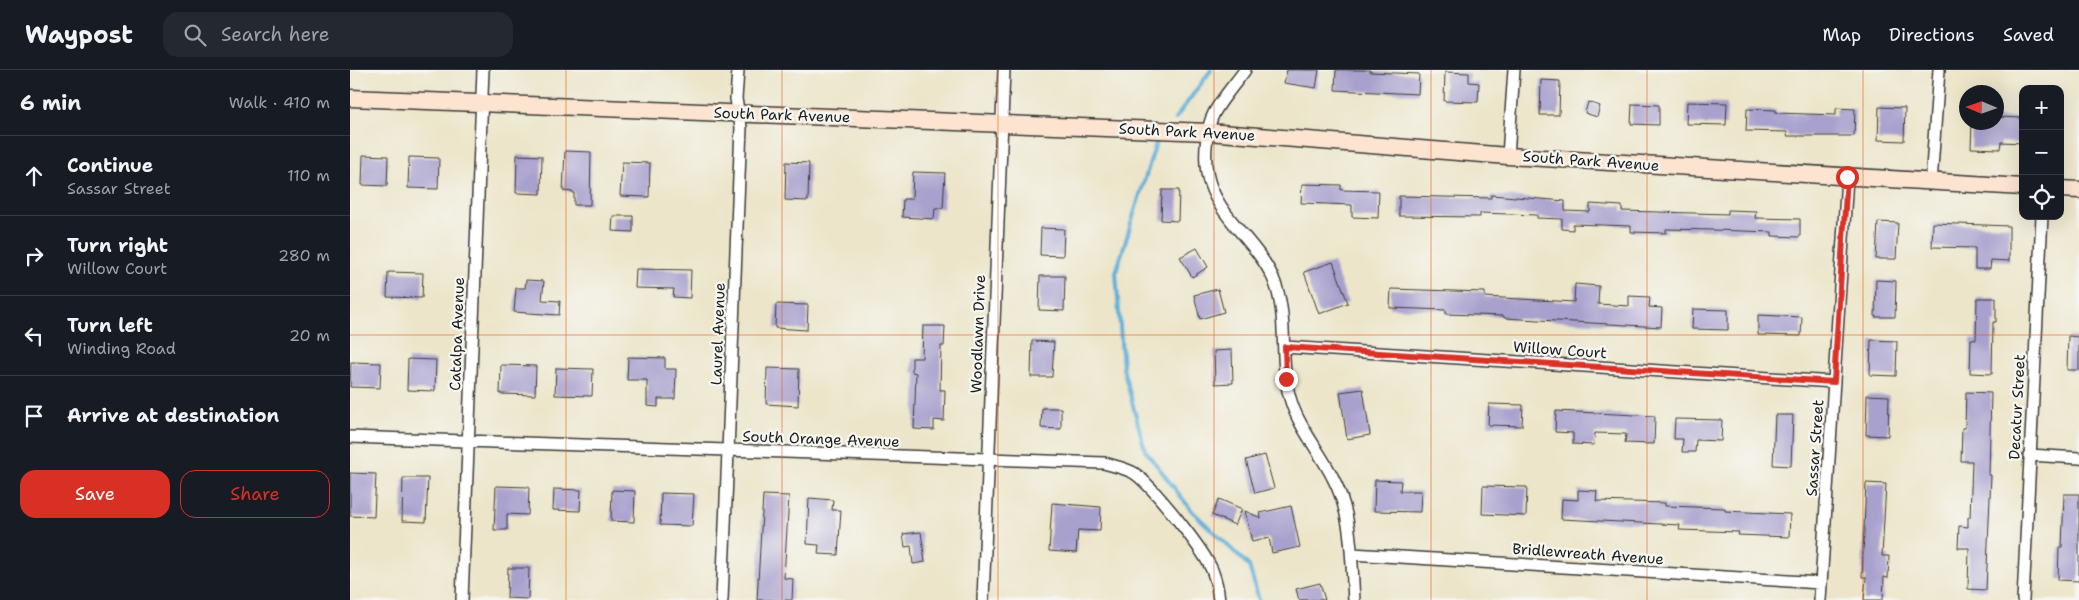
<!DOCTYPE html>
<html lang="en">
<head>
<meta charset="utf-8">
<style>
	body { margin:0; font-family:"Shantell Sans",sans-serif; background:#242831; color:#f1f3f6 }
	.controls { position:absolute; right:15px; top:15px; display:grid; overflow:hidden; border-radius:10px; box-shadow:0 5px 20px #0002 }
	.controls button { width:45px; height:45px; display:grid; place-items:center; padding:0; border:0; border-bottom:1px solid #363941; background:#171b24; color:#f1f3f6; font:25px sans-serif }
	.compass { position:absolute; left:1609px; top:15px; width:45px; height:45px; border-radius:50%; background:#171b24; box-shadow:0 5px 20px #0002; rotate:272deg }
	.stop { position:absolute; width:15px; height:15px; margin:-11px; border:4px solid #d93025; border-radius:50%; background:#fff }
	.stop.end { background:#d93025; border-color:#fff; box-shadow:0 1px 5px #0008 }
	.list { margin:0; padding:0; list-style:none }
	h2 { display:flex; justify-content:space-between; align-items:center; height:65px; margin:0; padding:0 20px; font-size:21px }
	h2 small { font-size:16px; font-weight:400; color:#9ea1a6 }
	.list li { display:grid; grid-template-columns:32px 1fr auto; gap:15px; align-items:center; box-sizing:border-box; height:80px; padding:0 20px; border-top:1px solid #363941 }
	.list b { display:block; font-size:19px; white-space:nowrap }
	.list p { margin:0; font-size:16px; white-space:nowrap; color:#9ea1a6 }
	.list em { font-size:16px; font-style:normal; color:#9ea1a6 }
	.actions { display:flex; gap:10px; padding:15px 20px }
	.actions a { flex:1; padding:11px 0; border:1px solid #d93025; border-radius:15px; text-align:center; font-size:18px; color:#d93025 }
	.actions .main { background:#d93025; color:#fff }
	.icon { flex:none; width:28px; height:28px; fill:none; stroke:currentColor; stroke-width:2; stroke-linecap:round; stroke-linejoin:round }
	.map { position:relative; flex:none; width:1729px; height:530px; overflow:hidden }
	header { display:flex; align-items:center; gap:30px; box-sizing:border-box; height:70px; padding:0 25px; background:#171b24; border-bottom:1px solid #363941 }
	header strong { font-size:24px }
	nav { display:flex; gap:28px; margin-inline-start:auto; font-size:18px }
	.search { width:350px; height:45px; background:#242831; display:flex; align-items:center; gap:12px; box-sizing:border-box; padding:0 18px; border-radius:15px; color:#9ea1a6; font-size:19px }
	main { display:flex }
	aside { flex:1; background:#171b24 }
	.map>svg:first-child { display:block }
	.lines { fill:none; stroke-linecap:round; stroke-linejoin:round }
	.stream { stroke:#5dafd8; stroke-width:4 }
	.building { fill:#a8a0cd }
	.street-casing { stroke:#3b3a36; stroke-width:14 }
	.secondary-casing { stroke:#3b3a36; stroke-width:19 }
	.street { stroke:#fff; stroke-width:11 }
	.secondary { stroke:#fde4d1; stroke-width:16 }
	.route { stroke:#d93025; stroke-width:6 }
	.grid { fill:none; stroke:#de560d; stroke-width:1; stroke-opacity:0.55 }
	.labels { text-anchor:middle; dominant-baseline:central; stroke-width:4.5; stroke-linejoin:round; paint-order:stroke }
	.street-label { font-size:15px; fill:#1c1c1c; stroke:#f6f6f2 }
</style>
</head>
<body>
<header>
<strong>Waypost</strong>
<div class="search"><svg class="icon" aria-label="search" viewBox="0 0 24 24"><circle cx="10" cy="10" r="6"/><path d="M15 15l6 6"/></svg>Search here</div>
<nav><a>Map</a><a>Directions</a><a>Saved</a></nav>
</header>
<main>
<aside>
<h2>6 min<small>Walk · 410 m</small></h2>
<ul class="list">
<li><svg class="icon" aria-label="ahead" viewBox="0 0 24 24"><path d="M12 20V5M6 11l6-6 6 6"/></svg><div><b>Continue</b><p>Sassar Street</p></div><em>110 m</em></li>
<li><svg class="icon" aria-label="right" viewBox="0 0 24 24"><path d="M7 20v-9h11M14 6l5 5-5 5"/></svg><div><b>Turn right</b><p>Willow Court</p></div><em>280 m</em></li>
<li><svg class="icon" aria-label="left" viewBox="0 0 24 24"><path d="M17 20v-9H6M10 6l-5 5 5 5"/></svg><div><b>Turn left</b><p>Winding Road</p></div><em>20 m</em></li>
<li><svg class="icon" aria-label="arrive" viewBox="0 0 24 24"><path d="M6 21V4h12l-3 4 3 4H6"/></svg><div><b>Arrive at destination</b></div></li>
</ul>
<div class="actions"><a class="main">Save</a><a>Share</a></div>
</aside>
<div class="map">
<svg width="1729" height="530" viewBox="0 0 1729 530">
	<rect width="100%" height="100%" fill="#f6f6f2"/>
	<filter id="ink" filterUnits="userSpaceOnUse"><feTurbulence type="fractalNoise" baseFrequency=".02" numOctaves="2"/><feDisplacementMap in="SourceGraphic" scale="10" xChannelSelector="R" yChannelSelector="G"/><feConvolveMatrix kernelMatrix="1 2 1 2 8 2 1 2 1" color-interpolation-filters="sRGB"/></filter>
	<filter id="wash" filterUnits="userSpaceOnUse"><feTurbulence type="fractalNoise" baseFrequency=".0096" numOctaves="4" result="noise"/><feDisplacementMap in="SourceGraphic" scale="20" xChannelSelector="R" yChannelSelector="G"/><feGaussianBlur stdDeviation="1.12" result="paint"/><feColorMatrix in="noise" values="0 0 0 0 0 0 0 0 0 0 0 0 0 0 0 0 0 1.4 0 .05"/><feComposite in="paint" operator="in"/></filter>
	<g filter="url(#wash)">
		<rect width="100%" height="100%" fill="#ece5c9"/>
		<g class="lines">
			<path class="stream" d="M825,49L861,0
				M806,73L766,202L773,298L795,380L842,441L899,496L909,530"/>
		</g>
		<g id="blocks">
			<path class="building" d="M937,0H969L966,18L934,13Z
				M986,0H1020V2L1069,4L1068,24L985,20Z
				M1095,2L1119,3V12L1129,13L1128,32L1094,31Z
				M1191,10L1210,11L1209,45H1190Z
				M1238,32L1250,36L1247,47L1235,43Z
				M1337,32L1377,33L1376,55L1336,54Z
				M1282,34L1309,35V55L1281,54Z
				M1529,37L1555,38L1554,71L1528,70Z
				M1486,38L1505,39L1504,66H1437V62L1396,61L1397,39L1426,40V43L1486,45Z
				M1646,47L1673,48V73L1651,72L1650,79L1621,78L1622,52H1646Z
				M215,81L241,82L240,135H224V122L213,121Z
				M13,85L38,86L37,116L12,115Z
				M167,85L192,86L191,124L166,123Z
				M59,87L89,88L88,119L58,118Z
				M272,92L300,93L299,127L270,126Z
				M436,92L459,93L458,131L435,130Z
				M563,102L595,103L593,138H585L584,149L552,147L553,129H562Z
				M952,114L991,115V120L1029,121L1028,148L1002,147V135L951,133Z
				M812,120H829L828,151L811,150Z
				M1141,125L1215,131V141L1240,142V134L1272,136V141L1378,144V140L1406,141L1405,148L1450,149V167L1422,166V162L1363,160L1316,159V163L1281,162V156L1223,154V160L1212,159V149L1187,148V145L1130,143V147L1049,146V126L1141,128Z
				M263,146H283V162L262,161Z
				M1528,152L1548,153L1546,189H1526Z
				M1583,153L1659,156V191L1641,190L1640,199H1625V178L1582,177Z
				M691,158L714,159L713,186L690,185Z
				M847,178L858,197L842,207L830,187Z
				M983,192L998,233L969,244L954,202Z
				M286,199L341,200L340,228L323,227L324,219L285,218Z
				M38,202L73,203L72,228L37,227Z
				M690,206H715L714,241L689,240Z
				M176,210L194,211L192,230L210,231L209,245L164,242L166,218H175Z
				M1526,210L1546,211L1545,247H1525Z
				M1225,214L1249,216L1248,234L1279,236V226L1300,227L1299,237L1312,238L1311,257L1154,248V246L1096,244V240L1040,238L1041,219L1135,222V227L1224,232Z
				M868,219L874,242L850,249L844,225Z
				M1627,228H1646V252H1643L1642,304L1620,303L1621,269L1626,270Z
				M426,234L458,235L457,260L425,258Z
				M1343,239L1378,240V260L1342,259Z
				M1408,245L1452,247L1451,266L1408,265Z
				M573,256H595L594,276H591L590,320H595L594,351L584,350V360L564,359L566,303L562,302V288H572Z
				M1718,266L1729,267V300H1717Z
				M1521,270L1547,271L1546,306L1520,305Z
				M682,271L704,272L702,307H681Z
				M882,280L883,313L865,314L864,281Z
				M278,287L315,288V299H326L325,329H308V337L297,336V310H277Z
				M58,289L86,290L85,321L57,320Z
				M1,292L31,293L30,318L0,317Z
				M151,295L186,296L185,325L150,324Z
				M206,298L243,299L242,326L205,325Z
				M417,298L449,299L448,336L416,334Z
				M1013,319L1020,365L997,369L990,322Z
				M1616,322L1641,323L1639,405H1641L1636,520L1618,519L1619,478H1608L1609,456L1618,457V447H1620L1622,391H1611L1612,358H1615Z
				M1517,325L1539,326L1538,366L1516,365Z
				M1139,334L1173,335L1172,356L1138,355Z
				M692,338H711V359L691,358Z
				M1206,341L1305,346L1304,374L1275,373L1276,364L1245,363L1244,375L1223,374V363L1205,362Z
				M1425,345H1443L1441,396L1423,395Z
				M1325,349L1372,350L1371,371L1346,370L1345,382H1332L1333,369H1324Z
				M915,385L924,418L905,423L896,390Z
				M0,403L26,404L24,447L0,446Z
				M53,408H78L76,452L52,451Z
				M1025,410L1051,411L1050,421H1071L1070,442L1024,441Z
				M1516,413L1536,414L1532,486H1539L1538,508L1534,507L1533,530H1514L1516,507H1512Z
				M146,416L179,417L178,445L157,444V460H144Z
				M1133,416L1177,417L1176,446L1132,444Z
				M204,419L231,420L230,441L203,440Z
				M262,420L285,421L284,452L261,451Z
				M1228,420L1247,421L1246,431L1315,433V436L1375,438V441L1440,444L1439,467L1388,465L1389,462L1329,460L1330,455L1211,449L1212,429L1228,430Z
				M311,423L344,424L342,456L310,455Z
				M1714,424H1729V511L1708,510L1709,477H1712Z
				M413,425L439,426L434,508L443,509L442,530H407Z
				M459,428L483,430L482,440H491L488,485L468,484L469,475L457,474Z
				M869,429L892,439L885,455L862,445Z
				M702,433L751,437L750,461L728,460L726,483L699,481Z
				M941,436L950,477L922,483L919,468L902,472L895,441L911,448L910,443Z
				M571,462L575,492L563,494L561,476L555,477L553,464Z
				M158,498H179L178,529L157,528Z
				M970,513L975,530H949L946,519Z"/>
		</g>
	</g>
	<g filter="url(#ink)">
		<use href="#blocks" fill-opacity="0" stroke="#3b3a36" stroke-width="1"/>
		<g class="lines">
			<g class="street-casing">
				<path id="street" d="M895,0C885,14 872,28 864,43C856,58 854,86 857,103C865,146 906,170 923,208C940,247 928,289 940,328C948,357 970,381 983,408C1003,446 1001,488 1004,530
					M1158,86L1164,0
					M1581,113L1589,0
					M935,277L1484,312
					M0,367L754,393C764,396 775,398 784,403C802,415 853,479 862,500C866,510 868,519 869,530
					M1679,385L1729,388
					M1002,484L1471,513
					M112,530L133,0
					M372,530L391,57L386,29L388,0
					M633,530L654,0
					M1470,530L1497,107
					M1673,530L1692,146"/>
			</g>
			<g class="secondary-casing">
				<path id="secondary" d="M0,28L858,62L1158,86L1673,117
					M1710,119L1729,120"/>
			</g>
			<use href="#street" class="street"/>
			<use href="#secondary" class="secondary"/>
		</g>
	</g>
	<g class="lines" filter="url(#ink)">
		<path class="route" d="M936,309L935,277L1484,312L1497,107"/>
	</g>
	<path class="grid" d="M216,0V530M432,0V530M648,0V530M864,0V530M1081,0V530M1297,0V530M1513,0V530M0,265H1729"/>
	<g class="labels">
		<g class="street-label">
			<text transform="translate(432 45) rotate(2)">South Park Avenue</text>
			<text transform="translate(837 62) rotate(3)">South Park Avenue</text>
			<text transform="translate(1241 91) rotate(4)">South Park Avenue</text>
			<text transform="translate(107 264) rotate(-88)">Catalpa Avenue</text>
			<text transform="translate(368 264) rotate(-88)">Laurel Avenue</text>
			<text transform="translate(628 264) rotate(-88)">Woodlawn Drive</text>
			<text transform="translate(1210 280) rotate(4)">Willow Court</text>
			<text transform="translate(1667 337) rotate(-87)">Decatur Street</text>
			<text transform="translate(471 369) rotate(2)">South Orange Avenue</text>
			<text transform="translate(1465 378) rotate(-86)">Sassar Street</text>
			<text transform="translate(1238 484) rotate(4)">Bridlewreath Avenue</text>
		</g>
	</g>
</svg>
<div class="controls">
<button>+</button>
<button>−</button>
<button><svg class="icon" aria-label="locate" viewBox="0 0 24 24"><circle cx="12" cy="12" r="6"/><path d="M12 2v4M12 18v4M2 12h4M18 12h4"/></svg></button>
</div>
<svg class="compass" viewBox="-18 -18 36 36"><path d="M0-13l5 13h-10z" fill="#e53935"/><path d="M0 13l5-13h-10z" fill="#9ea1a6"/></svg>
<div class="stop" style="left:1497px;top:107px"></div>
<div class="stop end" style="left:936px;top:309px"></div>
</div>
</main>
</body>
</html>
